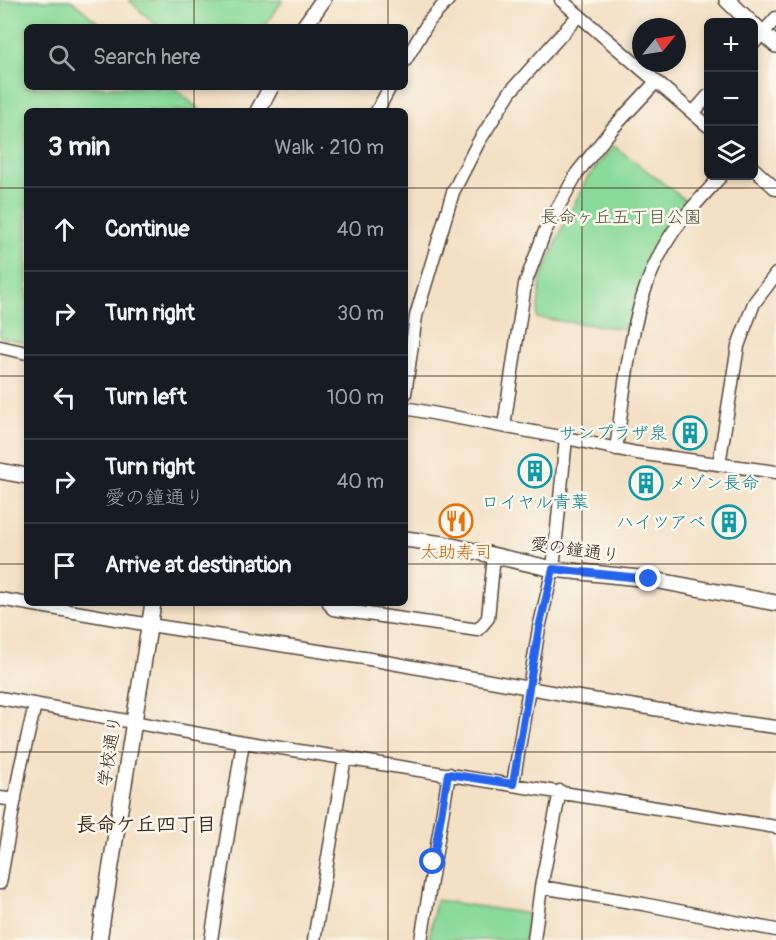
<!DOCTYPE html>
<html lang="en">
<head>
<meta charset="utf-8">
<style>
	body { margin:0; font-family:Pangolin,"Klee One",sans-serif; background:#20242c; color:#f1f3f6 }
	.controls { position:absolute; right:18px; top:18px; display:grid; overflow:hidden; border-radius:9px; box-shadow:0 3px 9px #0003 }
	.controls button { width:54px; height:54px; display:grid; place-items:center; padding:0; border:0; border-bottom:2px solid #363941; background:#171b24; color:#f1f3f6; font:30px sans-serif }
	.compass { position:absolute; left:632px; top:18px; width:54px; height:54px; border-radius:50%; background:#171b24; box-shadow:0 3px 9px #0003; rotate:60deg }
	.stop { position:absolute; width:18px; height:18px; margin:-14px; border:4px solid #2563eb; border-radius:50%; background:#fff }
	.stop.end { background:#2563eb; border-color:#fff; box-shadow:0 2px 6px #0008 }
	.list { margin:0; padding:0; list-style:none }
	h2 { display:flex; justify-content:space-between; align-items:center; height:78px; margin:0; padding:0 24px; font-size:26px }
	h2 small { font-size:20px; font-weight:400; color:#9ea1a6 }
	.list li { display:grid; grid-template-columns:39px 1fr auto; gap:18px; align-items:center; box-sizing:border-box; height:84px; padding:0 24px; border-top:2px solid #363941 }
	.list b { display:block; font-size:22px; white-space:nowrap }
	.list p { margin:0; font-size:20px; white-space:nowrap; color:#9ea1a6 }
	.list em { font-size:20px; font-style:normal; color:#9ea1a6 }
	.icon { flex:none; width:33px; height:33px; fill:none; stroke:currentColor; stroke-width:2; stroke-linecap:round; stroke-linejoin:round }
	.map { position:relative; flex:none; width:776px; height:940px; overflow:hidden }
	.search { position:absolute; background:#171b24; box-shadow:0 3px 9px #0003; left:24px; top:24px; width:384px; height:66px; display:flex; align-items:center; gap:15px; box-sizing:border-box; padding:0 21px; border-radius:9px; color:#9ea1a6; font-size:22px }
	.panel { position:absolute; background:#171b24; box-shadow:0 3px 9px #0003; left:24px; top:108px; width:384px; height:498px; border-radius:9px }
	.map>svg:first-child { display:block }
	.green { fill:#8ada99; stroke:#62825c; stroke-width:1.5 }
	.lines { fill:none; stroke-linecap:round; stroke-linejoin:round }
	.minor-casing { stroke:#574537; stroke-width:15 }
	.tertiary-casing { stroke:#574537; stroke-width:18 }
	.minor { stroke:#fff; stroke-width:12 }
	.tertiary { stroke:#fff; stroke-width:15 }
	.route { stroke:#2563eb; stroke-width:8 }
	.grid { fill:none; stroke:#3b2a1e; stroke-width:1.5; stroke-opacity:0.55 }
	.labels { text-anchor:middle; dominant-baseline:central; stroke-width:5; stroke-linejoin:round; paint-order:stroke }
	.park-label { font-size:18px; fill:#4f563d; stroke:#fbf7ec }
	.culture-label { font-size:18px; fill:#0d838f; stroke:#fbf7ec; text-anchor:end }
	.street-label { font-size:18px; fill:#3b2a1e; stroke:#fbf7ec }
	.food-label { font-size:18px; fill:#c56008; stroke:#fbf7ec }
	.neighbourhood-label { font-size:20px; font-weight:bold; fill:#3b2a1e; stroke:#fbf7ec }
</style>
</head>
<body>
<div class="map">
<svg width="776" height="940" viewBox="0 0 776 940">
	<rect width="100%" height="100%" fill="#fbf7ec"/>
	<filter id="ink" filterUnits="userSpaceOnUse"><feTurbulence type="fractalNoise" baseFrequency=".0167" numOctaves="2"/><feDisplacementMap in="SourceGraphic" scale="12" xChannelSelector="R" yChannelSelector="G"/><feConvolveMatrix kernelMatrix="1 2 1 2 8 2 1 2 1" color-interpolation-filters="sRGB"/></filter>
	<filter id="wash" filterUnits="userSpaceOnUse"><feTurbulence type="fractalNoise" baseFrequency=".008" numOctaves="4" result="noise"/><feDisplacementMap in="SourceGraphic" scale="24" xChannelSelector="R" yChannelSelector="G"/><feGaussianBlur stdDeviation="1.35" result="paint"/><feColorMatrix in="noise" values="0 0 0 0 0 0 0 0 0 0 0 0 0 0 0 0 0 1.4 0 .05"/><feComposite in="paint" operator="in"/></filter>
	<g filter="url(#wash)">
		<rect width="100%" height="100%" fill="#f3e0c5"/>
		<path class="green" d="M0,0H71L103,27H27V87H173L201,111H27V343L0,337Z
			M129,0H283L264,27H158Z
			M614,146L689,203L645,275L627,329L537,318L541,279L564,224L588,177Z
			M436,900L529,914L525,940H429Z"/>
	</g>
	<g filter="url(#ink)">
		<g class="lines">
			<g class="minor-casing">
				<path id="minor" d="M561,0L708,126
					M754,43L776,18
					M405,61L429,21L448,0
					M377,111L390,87
					M694,112L708,96
					M754,169L776,189
					M0,347L27,353
					M405,394L416,316L453,192L478,143L510,92L579,15
					M405,408L566,438L637,453L776,472
					M504,426L525,284L545,231L577,173L612,129L656,82
					M616,449C627,375 630,295 673,232C687,212 705,194 721,176
					M719,464L738,346L754,303L776,274
					M0,599L150,625L364,658L573,696L729,721L776,727
					M329,603L333,609L478,630L488,618L494,555
					M0,698L243,742L776,827
					M513,784L539,628L553,569L566,438
					M0,798L15,800
					M0,883L20,769L35,705
					M541,887L643,904L776,930
					M211,940L243,742
					M314,940L345,757
					M421,940L449,774
					M534,940L541,887L560,791"/>
			</g>
			<g class="tertiary-casing">
				<path id="tertiary" d="M727,0L750,22
					M754,25L776,45
					M304,27L323,0
					M258,111L271,87
					M0,471L27,476
					M405,539L443,544L553,569L649,579L776,603
					M99,940L153,603"/>
			</g>
			<use href="#minor" class="minor"/>
			<use href="#tertiary" class="tertiary"/>
		</g>
	</g>
	<g class="lines" filter="url(#ink)">
		<path class="route" d="M433,862L448,774L513,784L539,628L553,569L649,579"/>
	</g>
	<path class="grid" d="M194,0V27M388,0V27M582,0V940M194,87V111M388,87V111M0,188H27M405,188H776M0,376H27M405,376H776M0,564H27M405,564H776M194,603V940M388,603V940M0,752H776"/>
	<defs>
		<g id="building-ring" transform="scale(1.725)"><circle r="9.5" fill="#fbf7ec" stroke="#0f9aa8" stroke-width="1.5"/><path d="M-4-6H4V6H1V3H-1V6H-4ZM-2.5-4.3h1.7v1.8h-1.7ZM.8-4.3h1.7v1.8H.8ZM-2.5-1h1.7V.8h-1.7ZM.8-1h1.7V.8H.8Z" fill="#0f9aa8"/></g>
		<g id="restaurant-ring" transform="scale(1.725)"><circle r="9.5" fill="#fbf7ec" stroke="#e8710a" stroke-width="1.5"/><path d="M-5-6h1v4h1v-4h1v4h1v-4h1v5L-1.5 .5V6h-2V.5L-5-1ZM5-6V6H3V1.5H1.5Q1.5-4 5-6Z" fill="#e8710a"/></g>
	</defs>
	<g fill-rule="evenodd">
		<use href="#building-ring" x="690" y="433"/>
		<use href="#building-ring" x="535" y="471"/>
		<use href="#building-ring" x="646" y="483"/>
		<use href="#restaurant-ring" x="456" y="521"/>
		<use href="#building-ring" x="729" y="522"/>
	</g>
	<g class="labels">
		<g class="park-label">
			<text x="621" y="217">長命ヶ丘五丁目公園</text>
		</g>
		<g class="culture-label">
			<text x="667" y="433">サンプラザ泉</text>
			<text x="669" y="483" text-anchor="start">メゾン長命</text>
			<text x="535" y="502" text-anchor="middle">ロイヤル青葉</text>
			<text x="706" y="522">ハイツアベ</text>
		</g>
		<g class="street-label">
			<text transform="translate(575 550) rotate(8)">愛の鐘通り</text>
			<text transform="translate(110 751) rotate(-81)">学校通り</text>
		</g>
		<g class="food-label">
			<text x="456" y="552">太助寿司</text>
		</g>
		<g class="neighbourhood-label">
			<text x="146" y="824">長命ケ丘四丁目</text>
		</g>
	</g>
</svg>
<div class="controls">
<button>+</button>
<button>−</button>
<button><svg class="icon" aria-label="layers" viewBox="0 0 24 24"><path d="M12 4l9 5-9 5-9-5zM3 14l9 5 9-5"/></svg></button>
</div>
<svg class="compass" viewBox="-18 -18 36 36"><path d="M0-13l5 13h-10z" fill="#e53935"/><path d="M0 13l5-13h-10z" fill="#9ea1a6"/></svg>
<div class="stop" style="left:433px;top:862px"></div>
<div class="stop end" style="left:649px;top:579px"></div>
<div class="search"><svg class="icon" aria-label="search" viewBox="0 0 24 24"><circle cx="10" cy="10" r="6"/><path d="M15 15l6 6"/></svg>Search here</div>
<section class="panel">
<h2>3 min<small>Walk · 210 m</small></h2>
<ul class="list">
<li><svg class="icon" aria-label="ahead" viewBox="0 0 24 24"><path d="M12 20V5M6 11l6-6 6 6"/></svg><div><b>Continue</b></div><em>40 m</em></li>
<li><svg class="icon" aria-label="right" viewBox="0 0 24 24"><path d="M7 20v-9h11M14 6l5 5-5 5"/></svg><div><b>Turn right</b></div><em>30 m</em></li>
<li><svg class="icon" aria-label="left" viewBox="0 0 24 24"><path d="M17 20v-9H6M10 6l-5 5 5 5"/></svg><div><b>Turn left</b></div><em>100 m</em></li>
<li><svg class="icon" aria-label="right" viewBox="0 0 24 24"><path d="M7 20v-9h11M14 6l5 5-5 5"/></svg><div><b>Turn right</b><p>愛の鐘通り</p></div><em>40 m</em></li>
<li><svg class="icon" aria-label="arrive" viewBox="0 0 24 24"><path d="M6 21V4h12l-3 4 3 4H6"/></svg><div><b>Arrive at destination</b></div></li>
</ul>
</section>
</div>
</body>
</html>
